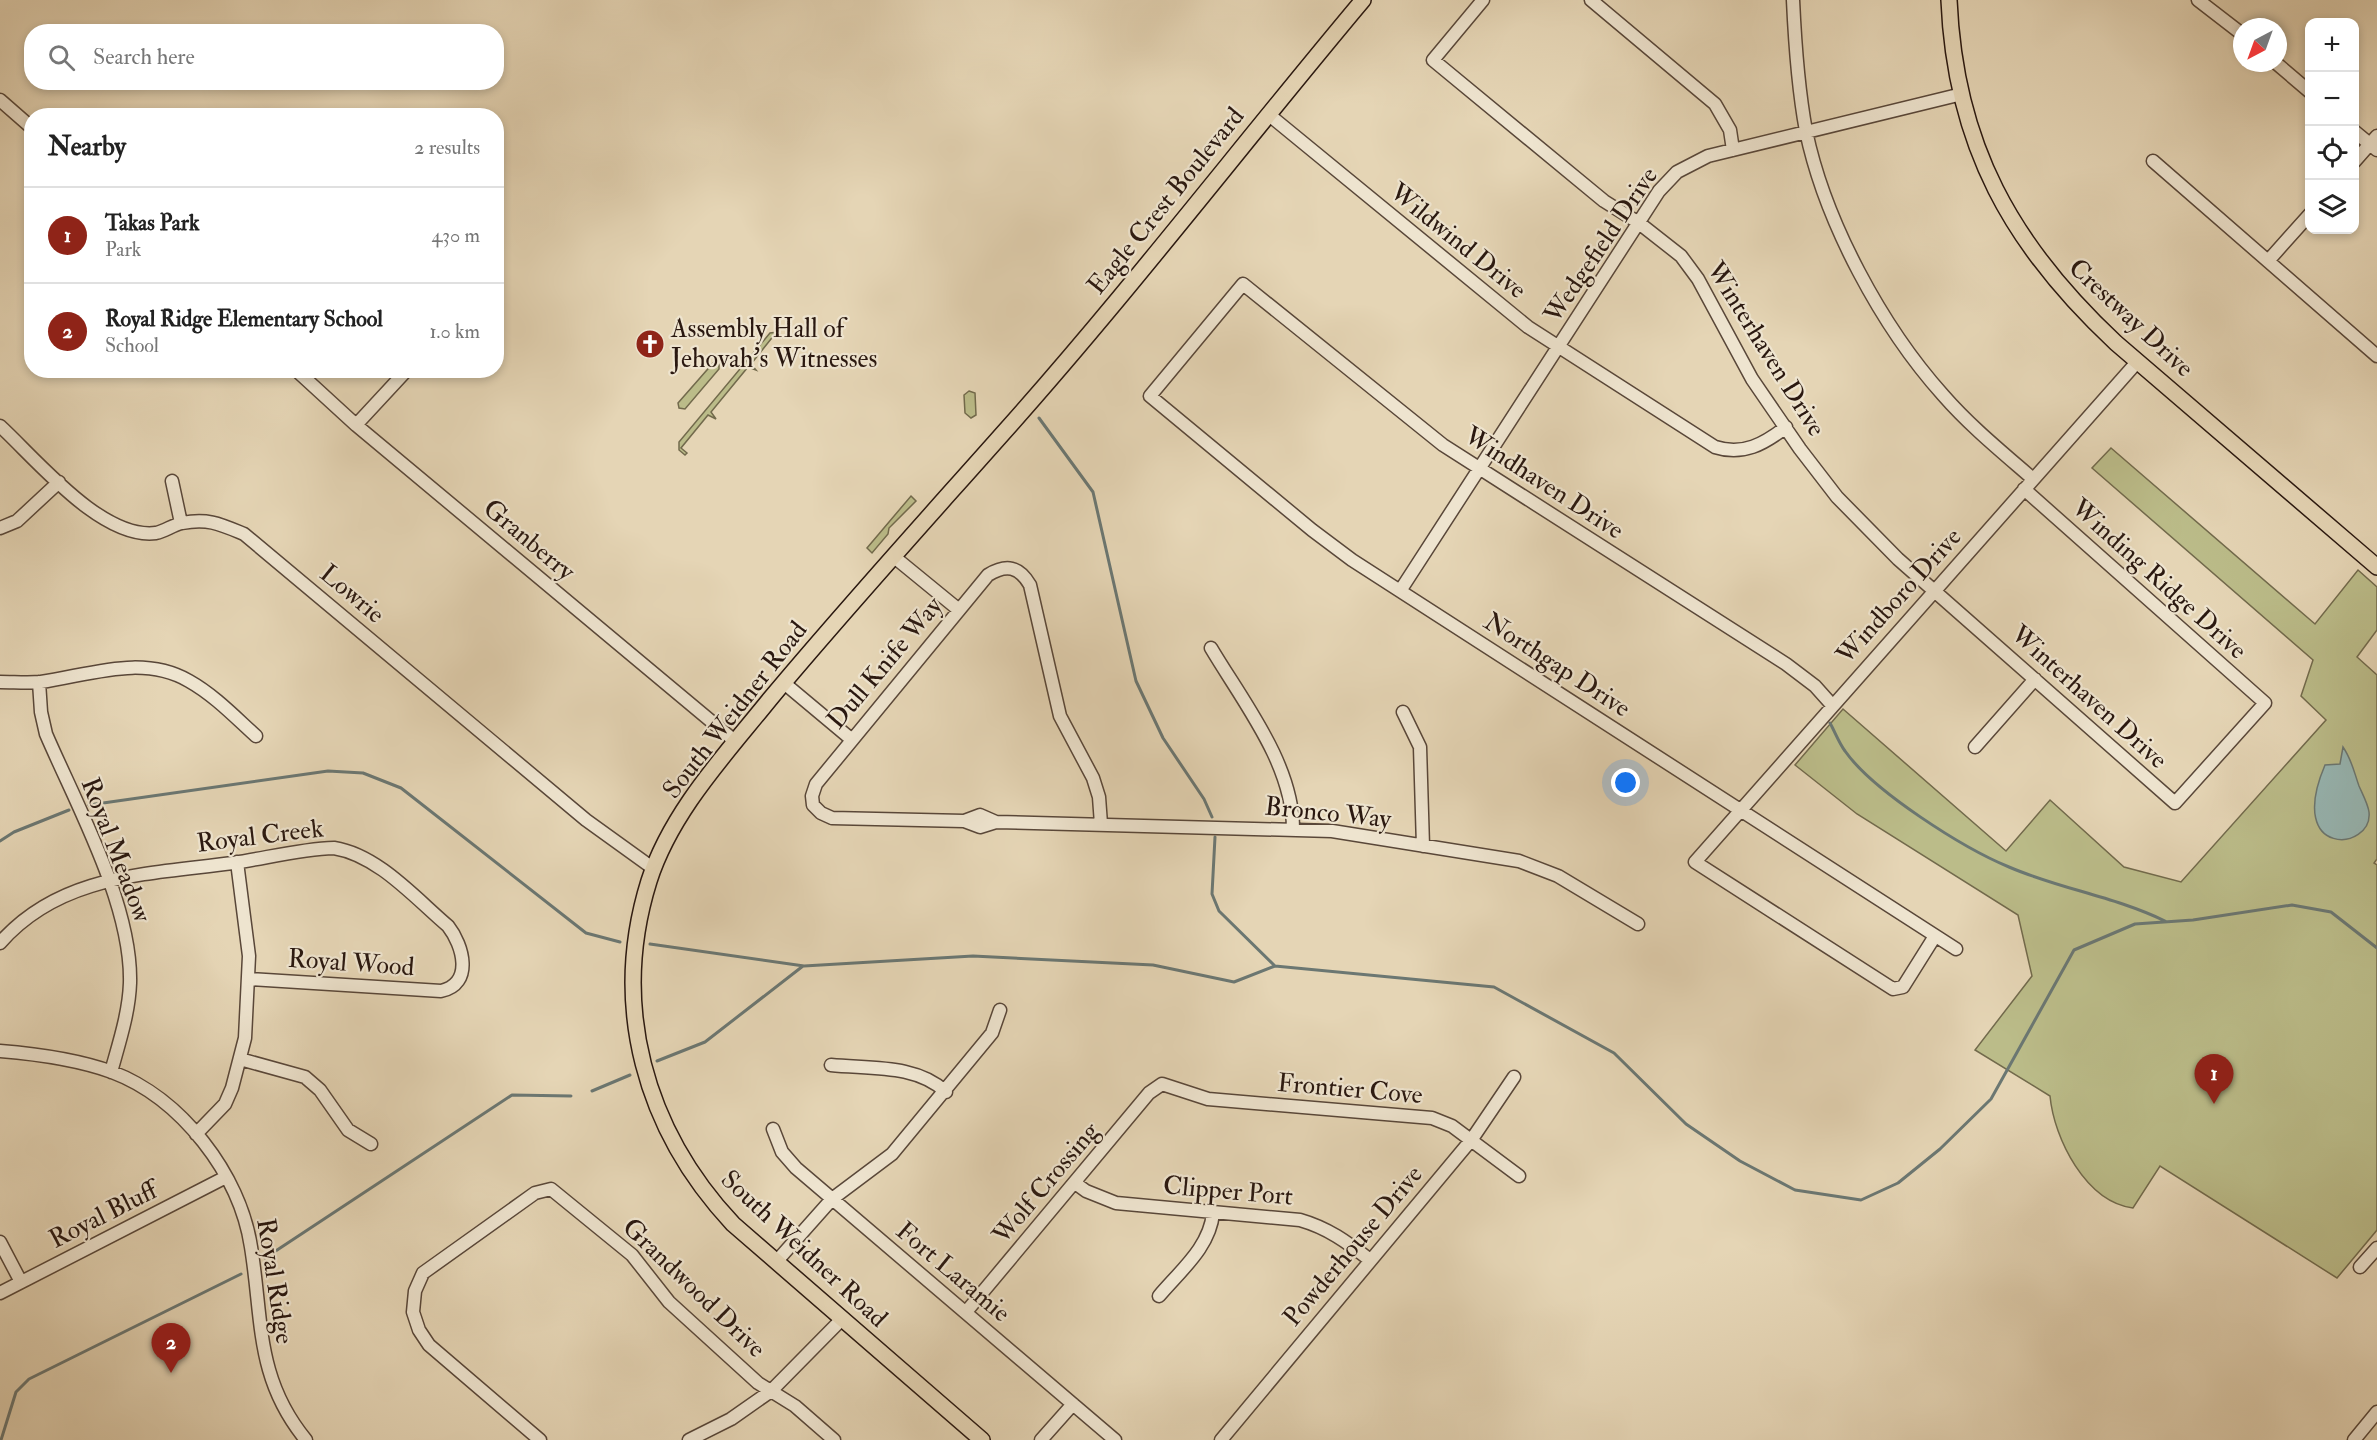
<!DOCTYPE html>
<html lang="en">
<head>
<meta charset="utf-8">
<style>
	body { margin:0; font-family:"IM FELL Double Pica",serif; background:#f6f6f6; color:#222 }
	.controls { position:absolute; right:18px; top:18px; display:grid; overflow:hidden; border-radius:12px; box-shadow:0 3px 9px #0003 }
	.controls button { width:54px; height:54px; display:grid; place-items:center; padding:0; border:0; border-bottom:2px solid #e0e0e0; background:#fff; color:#222; font:30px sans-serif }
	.compass { position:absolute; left:2233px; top:18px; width:54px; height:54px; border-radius:50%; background:#fff; box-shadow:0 3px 9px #0003; rotate:221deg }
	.you { position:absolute; left:1626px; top:783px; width:21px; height:21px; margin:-15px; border:4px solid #fff; border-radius:50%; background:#1a73e8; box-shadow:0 0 0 9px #1a73e833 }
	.badge { display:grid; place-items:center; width:39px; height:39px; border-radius:50%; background:#8f2418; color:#fff; font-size:20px; font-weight:700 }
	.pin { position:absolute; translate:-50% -50px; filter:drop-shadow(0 2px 3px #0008) }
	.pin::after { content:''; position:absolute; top:32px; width:21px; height:18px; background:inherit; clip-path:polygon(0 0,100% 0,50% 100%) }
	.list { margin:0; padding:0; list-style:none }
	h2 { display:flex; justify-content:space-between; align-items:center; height:78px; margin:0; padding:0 24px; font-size:26px }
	h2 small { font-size:20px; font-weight:400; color:#767676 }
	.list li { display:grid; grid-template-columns:39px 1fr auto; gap:18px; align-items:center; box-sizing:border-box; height:96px; padding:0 24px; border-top:2px solid #e0e0e0 }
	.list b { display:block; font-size:22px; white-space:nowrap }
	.list p { margin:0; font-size:20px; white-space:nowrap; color:#767676 }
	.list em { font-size:20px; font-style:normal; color:#767676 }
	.icon { flex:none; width:33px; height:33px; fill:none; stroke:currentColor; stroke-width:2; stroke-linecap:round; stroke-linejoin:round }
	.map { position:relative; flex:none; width:2377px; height:1440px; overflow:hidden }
	.search { position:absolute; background:#fff; box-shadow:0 3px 9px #0003; left:24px; top:24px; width:480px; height:66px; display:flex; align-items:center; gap:15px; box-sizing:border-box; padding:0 21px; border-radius:24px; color:#767676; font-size:22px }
	.panel { position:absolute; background:#fff; box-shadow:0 3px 9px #0003; left:24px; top:108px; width:480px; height:270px; border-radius:24px }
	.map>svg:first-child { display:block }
	.green { fill:#bbbc89; stroke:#726a4c; stroke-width:1.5 }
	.water { fill:#97b7b4; stroke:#6b7772; stroke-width:1.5 }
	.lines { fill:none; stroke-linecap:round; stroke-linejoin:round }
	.stream { stroke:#6b7772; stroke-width:3 }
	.minor-casing { stroke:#594739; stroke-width:15 }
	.major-casing { stroke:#2a1810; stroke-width:18 }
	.minor { stroke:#eee4cf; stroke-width:12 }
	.major { stroke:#e5d5b5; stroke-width:15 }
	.labels { text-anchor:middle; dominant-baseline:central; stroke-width:4.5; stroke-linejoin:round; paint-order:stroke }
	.street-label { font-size:26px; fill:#2a1810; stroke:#eee4cf }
	.poi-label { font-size:26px; fill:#2a1810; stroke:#eee4cf; text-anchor:start }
</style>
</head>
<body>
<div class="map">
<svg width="2377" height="1440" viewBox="0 0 2377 1440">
	<rect width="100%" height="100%" fill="#e5d5b5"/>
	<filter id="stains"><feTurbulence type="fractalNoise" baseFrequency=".00333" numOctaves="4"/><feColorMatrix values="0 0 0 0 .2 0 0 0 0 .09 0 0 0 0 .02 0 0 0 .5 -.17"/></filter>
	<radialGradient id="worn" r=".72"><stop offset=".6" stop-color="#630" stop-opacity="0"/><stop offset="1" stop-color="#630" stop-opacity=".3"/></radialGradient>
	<path class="green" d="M778,332L783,338L775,334L751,364L756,370L748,367L711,412L716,419L708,415L681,448L687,453L685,455L679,450V442L770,333Z
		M714,362L719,364V369L685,409L679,408L678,403Z
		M969,391L975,393L976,415L971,418L965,413L964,395Z
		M2111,448L2315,624L2358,570L2377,587V630L2357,657L2377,675V859L2374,863L2377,865V1230L2337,1278L2160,1166L2133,1208C2086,1202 2054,1139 2050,1096L1975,1050L2032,976L2018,915L1857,814L1795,765L1843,709L2006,851L2050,800L2124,867L2181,882L2326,720L2301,696L2313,660L2092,468Z
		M911,496L916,501L889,528L888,534L872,553L867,548Z"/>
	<path class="water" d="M2343,747C2352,760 2354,772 2359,786C2362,793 2368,804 2369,812C2373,851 2285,859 2325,765L2340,764Z"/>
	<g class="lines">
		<path class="stream" d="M1039,418L1093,492L1136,681L1163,738L1204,799L1212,817
			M1830,723C1835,732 1839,743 1845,751C1873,791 1963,848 2009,867C2060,889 2113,896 2165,921
			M89,805L328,771L363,773L401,788L586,933L620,942
			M1215,837L1212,894L1219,911L1275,966
			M0,841L14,832L69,810
			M650,944L804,966L973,956L1153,965L1234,982L1275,966L1494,987L1614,1053L1686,1124L1740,1161L1795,1190L1861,1200L1898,1183L1940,1149L1991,1099L2074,950L2135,924L2193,920L2292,905L2331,912L2377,948
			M657,1061L705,1042L803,966
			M592,1091L630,1075
			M265,1258L512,1095L571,1096
			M1,1440L16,1392L29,1379L241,1274"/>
		<g class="minor-casing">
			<path id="minor" d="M1483,0L1433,60L1604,201L1639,223L1681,256L1698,279L1752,379L1800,449L1837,497L1898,559L2175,803L2265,703L2024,489
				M1591,0L1715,104L1730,130L1733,150
				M1793,0C1795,44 1798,88 1806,131C1825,222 1882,327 1943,395C1970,426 2002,452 2033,479
				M2198,0L2242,34
				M2276,63L2310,92
				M0,100L32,128
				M1268,114L1528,327L1715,447C1743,456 1764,444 1786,427
				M2354,131L2377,150
				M2153,161L2377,356
				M2354,162L2377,136
				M2268,261L2310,214
				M296,370L356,425L736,742
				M356,425L407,370
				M0,426C37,460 102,540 156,533C165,531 173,525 182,523C208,518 220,524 244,534L586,820L654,869
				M172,481L181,523
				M0,528L17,521L59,482
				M893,556L959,610
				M1400,591L1659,191L1677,172L1708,156L1962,94
				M1211,648C1243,702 1293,764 1293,829
				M0,682C14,682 28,683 41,682C90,675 142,654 189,681C214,695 235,717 256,736
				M39,682L41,712L46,734C77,806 132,905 130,983C129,1013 119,1043 111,1072
				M784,683L851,739
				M1832,705L1815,686L1786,664L1443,445L1243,284L1150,396L1312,530L1352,560L1956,949
				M1403,712L1420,747L1423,846
				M1975,747L2035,679
				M964,821L980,815L996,822L1332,831L1519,861L1558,876L1638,924
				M996,822L980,827L964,821L832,818L821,813L813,805L812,796L816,784L988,575C1006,564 1019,566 1030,585L1060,716L1093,778L1099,797L1101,824
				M1935,936L1903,987L1893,989L1695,862L2138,361
				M0,943C60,874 150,874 233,863C267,858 300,849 334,848C378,855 415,898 448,926C463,945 474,984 441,991L249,979
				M0,1051C37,1054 76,1059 112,1072C181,1098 240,1174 251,1247C263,1320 255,1378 306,1440
				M240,1059L305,1077L320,1090L348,1130L371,1144
				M831,1065C870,1069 916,1064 946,1092
				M773,1129L782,1152L796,1168L1115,1440
				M196,1134L225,1104L232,1088L245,1038L249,956L237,862
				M1075,1183L1086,1191L1116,1203L1300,1220C1328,1228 1347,1242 1370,1260
				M0,1242L21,1282
				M776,1262L832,1199L892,1154L992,1033L1000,1010
				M2360,1267L2377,1248
				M0,1293L226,1177
				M1159,1296C1180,1271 1210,1247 1213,1213
				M966,1312L1149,1093L1162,1084L1208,1099L1432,1118L1452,1126L1519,1176
				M540,1440L429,1345L419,1330L413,1312L415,1291L423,1273L535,1193L551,1189L632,1255L669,1302L758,1383L795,1406L834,1440
				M689,1440L731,1419L771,1391L842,1319
				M1041,1440L1073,1404
				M1221,1440L1472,1139L1514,1077
				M2354,1440L2377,1412"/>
		</g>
		<g class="major-casing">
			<path id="major" d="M1949,0C1955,145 2012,246 2116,343L2377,567
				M982,1440L733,1224C645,1130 610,1006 649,881C671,812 725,755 770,699C846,608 926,520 1005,431C1129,292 1243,143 1363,0"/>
		</g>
		<use href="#minor" class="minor"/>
		<use href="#major" class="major"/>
	</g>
	<defs>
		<g id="church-disc" transform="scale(1.5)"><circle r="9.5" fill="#8f2418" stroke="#eee4cf"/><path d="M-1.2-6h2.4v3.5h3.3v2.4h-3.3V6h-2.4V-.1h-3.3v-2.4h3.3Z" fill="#fff"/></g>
	</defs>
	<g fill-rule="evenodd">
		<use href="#church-disc" x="650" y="344"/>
	</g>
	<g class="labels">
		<g class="street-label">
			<text transform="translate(1166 201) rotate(-51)">Eagle Crest Boulevard</text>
			<text transform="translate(1458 241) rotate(39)">Wildwind Drive</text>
			<text transform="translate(1601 245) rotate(-56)">Wedgefield Drive</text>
			<text transform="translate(2131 318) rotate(43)">Crestway Drive</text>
			<text transform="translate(1766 349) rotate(58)">Winterhaven Drive</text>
			<text transform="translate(1544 483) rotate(33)">Windhaven Drive</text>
			<text transform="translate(529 540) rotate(40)">Granberry</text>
			<text transform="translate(2159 579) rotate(42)">Winding Ridge Drive</text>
			<text transform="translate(352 594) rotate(40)">Lowrie</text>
			<text transform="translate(1899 596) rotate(-48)">Windboro Drive</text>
			<text transform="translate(885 663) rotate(-50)">Dull Knife Way</text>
			<text transform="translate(1557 665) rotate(33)">Northgap Drive</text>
			<text transform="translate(2089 697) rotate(42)">Winterhaven Drive</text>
			<text transform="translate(735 710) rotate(-52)">South Weidner Road</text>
			<text transform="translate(1328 813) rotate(6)">Bronco Way</text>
			<text transform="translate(260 836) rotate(-7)">Royal Creek</text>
			<text transform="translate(116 850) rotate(69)">Royal Meadow</text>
			<text transform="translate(351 963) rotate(4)">Royal Wood</text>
			<text transform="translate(1350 1089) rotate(5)">Frontier Cove</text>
			<text transform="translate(1046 1183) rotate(-50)">Wolf Crossing</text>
			<text transform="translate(1228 1191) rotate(5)">Clipper Port</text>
			<text transform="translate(103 1215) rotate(-27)">Royal Bluff</text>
			<text transform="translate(1353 1246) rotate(-50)">Powderhouse Drive</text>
			<text transform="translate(804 1249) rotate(43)">South Weidner Road</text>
			<text transform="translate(953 1272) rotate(40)">Fort Laramie</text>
			<text transform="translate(275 1281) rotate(81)">Royal Ridge</text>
			<text transform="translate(694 1288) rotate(44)">Grandwood Drive</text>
		</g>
		<g class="poi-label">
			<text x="671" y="329">Assembly Hall of<tspan x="671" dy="30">Jehovah's Witnesses</tspan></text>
		</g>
	</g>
	<rect width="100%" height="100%" filter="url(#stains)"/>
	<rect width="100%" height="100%" fill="url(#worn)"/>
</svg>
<div class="controls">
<button>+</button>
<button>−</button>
<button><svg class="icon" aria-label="locate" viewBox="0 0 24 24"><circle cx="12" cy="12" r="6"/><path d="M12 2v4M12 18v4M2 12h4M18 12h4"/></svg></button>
<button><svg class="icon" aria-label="layers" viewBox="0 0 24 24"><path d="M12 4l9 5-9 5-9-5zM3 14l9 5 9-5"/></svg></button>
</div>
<svg class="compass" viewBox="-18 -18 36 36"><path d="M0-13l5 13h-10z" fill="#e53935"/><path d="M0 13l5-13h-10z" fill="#767676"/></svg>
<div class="you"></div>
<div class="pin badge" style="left:2214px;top:1104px">1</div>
<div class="pin badge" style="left:171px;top:1373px">2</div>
<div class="search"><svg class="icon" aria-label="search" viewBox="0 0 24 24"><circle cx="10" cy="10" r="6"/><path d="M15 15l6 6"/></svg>Search here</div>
<section class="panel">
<h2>Nearby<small>2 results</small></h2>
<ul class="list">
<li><span class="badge">1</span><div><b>Takas Park</b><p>Park</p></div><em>430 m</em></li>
<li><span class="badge">2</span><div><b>Royal Ridge Elementary School</b><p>School</p></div><em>1.0 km</em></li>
</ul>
</section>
</div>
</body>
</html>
